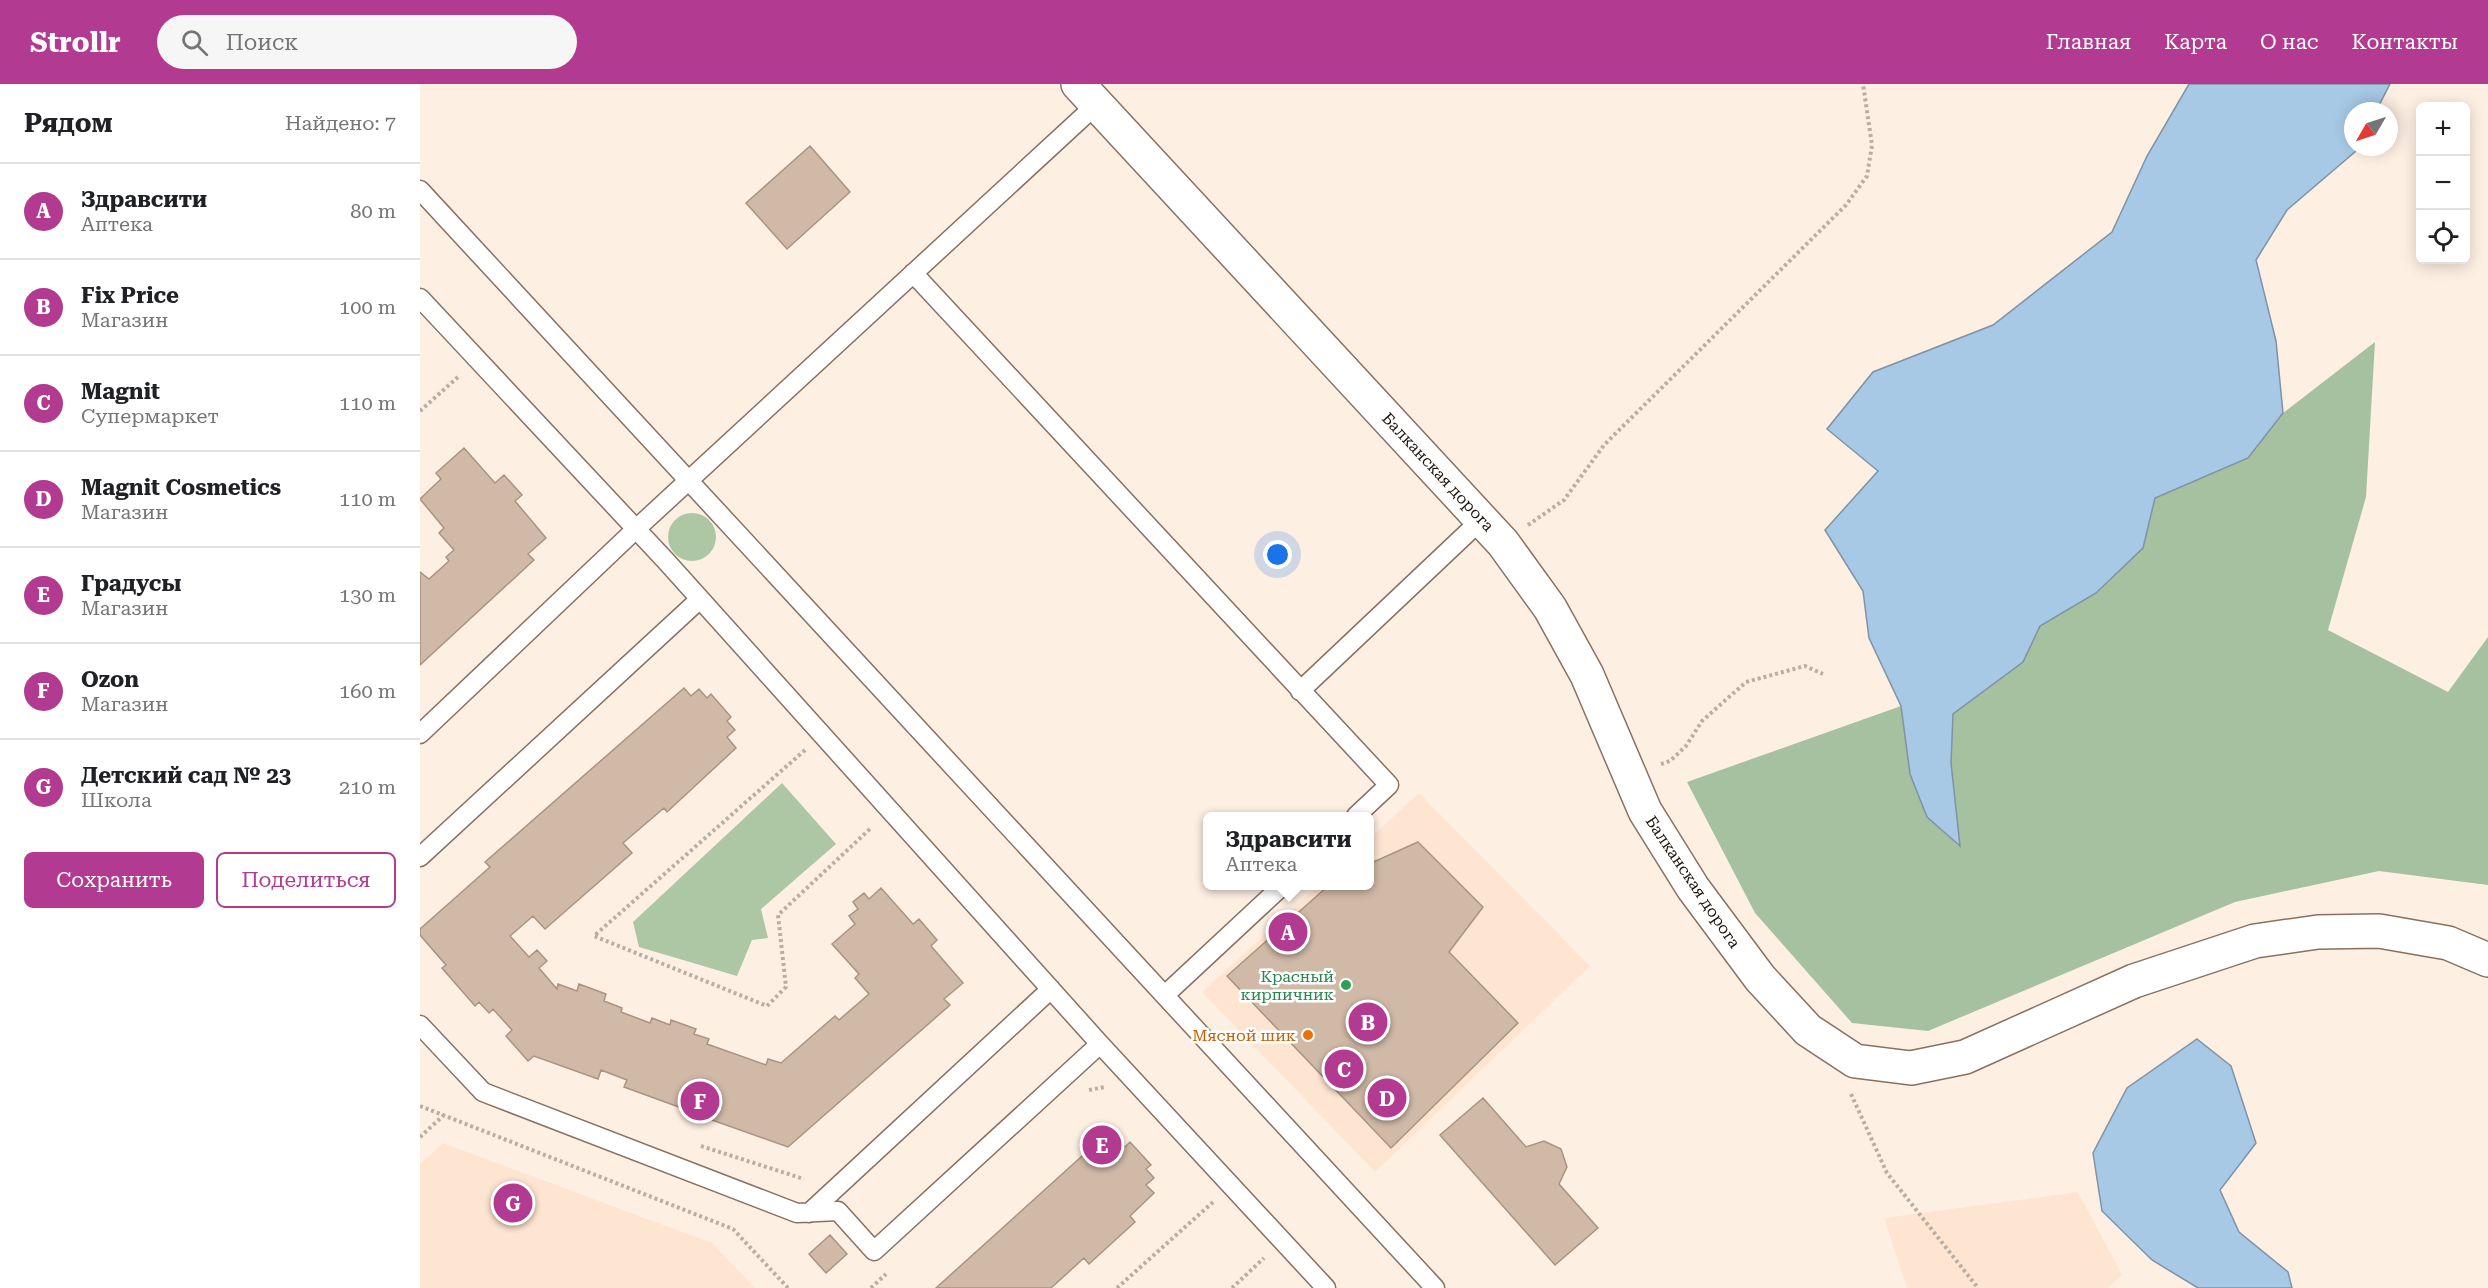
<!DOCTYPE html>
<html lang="ru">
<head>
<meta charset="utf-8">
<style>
	body { margin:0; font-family:"Roboto Serif",serif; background:#f6f6f6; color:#202124 }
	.controls { position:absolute; right:18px; top:18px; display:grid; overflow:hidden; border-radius:9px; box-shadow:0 3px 15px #0003 }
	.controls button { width:54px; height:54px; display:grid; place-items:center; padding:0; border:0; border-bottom:2px solid #e0e0e0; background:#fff; color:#202124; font:30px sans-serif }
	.compass { position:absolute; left:1924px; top:18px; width:54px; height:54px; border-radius:50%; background:#fff; box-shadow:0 3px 15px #0003; rotate:231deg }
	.you { position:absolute; left:858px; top:471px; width:21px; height:21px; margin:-15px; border:4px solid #fff; border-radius:50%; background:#1a73e8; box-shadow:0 0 0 9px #1a73e833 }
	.badge { display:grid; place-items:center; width:39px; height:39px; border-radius:50%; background:#b23a90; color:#fff; font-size:20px; font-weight:700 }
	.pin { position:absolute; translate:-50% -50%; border:3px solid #fff; box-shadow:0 2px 6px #0006 }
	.popup { position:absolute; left:783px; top:728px; width:171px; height:78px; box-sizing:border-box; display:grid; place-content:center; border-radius:9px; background:#fff; filter:drop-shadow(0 2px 4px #0005); font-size:20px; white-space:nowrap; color:#757577 }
	.popup b { font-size:22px; color:#202124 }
	.popup::after { content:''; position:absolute; left:50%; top:100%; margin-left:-12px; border:12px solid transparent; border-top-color:#fff }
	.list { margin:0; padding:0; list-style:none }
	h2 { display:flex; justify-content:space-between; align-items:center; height:78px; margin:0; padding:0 24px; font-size:26px }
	h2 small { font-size:20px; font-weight:400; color:#757577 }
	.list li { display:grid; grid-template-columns:39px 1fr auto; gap:18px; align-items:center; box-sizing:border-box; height:96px; padding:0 24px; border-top:2px solid #e0e0e0 }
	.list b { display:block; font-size:22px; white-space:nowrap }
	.list p { margin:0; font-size:20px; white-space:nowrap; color:#757577 }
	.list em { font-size:20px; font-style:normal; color:#757577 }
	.actions { display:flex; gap:12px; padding:18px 24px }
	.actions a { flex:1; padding:14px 0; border:2px solid #b23a90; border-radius:9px; text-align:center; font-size:21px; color:#b23a90 }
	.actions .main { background:#b23a90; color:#fff }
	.icon { flex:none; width:33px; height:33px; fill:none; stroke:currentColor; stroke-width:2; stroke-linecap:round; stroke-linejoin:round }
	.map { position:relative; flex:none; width:2068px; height:1204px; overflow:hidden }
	header { display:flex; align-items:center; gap:36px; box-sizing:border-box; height:84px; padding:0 30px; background:#b23a90; color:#fff }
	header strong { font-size:28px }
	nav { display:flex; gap:33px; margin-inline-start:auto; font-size:21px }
	.search { width:420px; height:54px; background:#f6f6f6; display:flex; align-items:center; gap:15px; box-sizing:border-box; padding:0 21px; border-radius:33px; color:#757577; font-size:22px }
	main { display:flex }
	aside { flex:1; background:#fff }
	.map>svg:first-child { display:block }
	.built { fill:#fee5d2 }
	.green { fill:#adc7a5 }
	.forest { fill:#a6c19f }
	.water { fill:#a7c9e6; stroke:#7e93a5; stroke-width:1.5 }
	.building { fill:#d0b9a7; stroke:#a99381; stroke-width:1.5 }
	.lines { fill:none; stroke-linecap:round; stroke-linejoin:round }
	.lane-casing { stroke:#877261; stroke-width:21 }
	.secondary-casing { stroke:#877261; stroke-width:36 }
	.path { stroke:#baada2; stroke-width:4; stroke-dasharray:3 3; stroke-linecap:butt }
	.lane { stroke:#fff; stroke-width:18 }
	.secondary { stroke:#fff; stroke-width:33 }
	.leisure-dot { fill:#2e9e5b; stroke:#fff; stroke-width:2 }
	.food-dot { fill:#e8710a; stroke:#fff; stroke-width:2 }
	.labels { text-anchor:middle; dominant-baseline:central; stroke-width:5; stroke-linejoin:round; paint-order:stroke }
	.street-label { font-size:16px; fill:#1d140e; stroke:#fff }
	.leisure-label { font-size:16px; fill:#27864d; stroke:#fff; text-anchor:end }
	.food-label { font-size:16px; fill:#c56008; stroke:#fff; text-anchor:end }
</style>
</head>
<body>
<header>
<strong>Strollr</strong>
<div class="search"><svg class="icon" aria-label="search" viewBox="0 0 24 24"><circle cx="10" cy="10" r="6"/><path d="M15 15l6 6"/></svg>Поиск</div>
<nav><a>Главная</a><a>Карта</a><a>О нас</a><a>Контакты</a></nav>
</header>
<main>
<aside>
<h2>Рядом<small>Найдено: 7</small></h2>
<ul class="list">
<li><span class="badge">A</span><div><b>Здравсити</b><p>Аптека</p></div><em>80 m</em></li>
<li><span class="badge">B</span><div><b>Fix Price</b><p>Магазин</p></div><em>100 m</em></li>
<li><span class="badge">C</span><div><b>Magnit</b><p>Супермаркет</p></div><em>110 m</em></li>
<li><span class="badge">D</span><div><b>Magnit Cosmetics</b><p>Магазин</p></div><em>110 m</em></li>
<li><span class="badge">E</span><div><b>Градусы</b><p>Магазин</p></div><em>130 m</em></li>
<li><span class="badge">F</span><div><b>Ozon</b><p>Магазин</p></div><em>160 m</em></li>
<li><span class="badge">G</span><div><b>Детский сад № 23</b><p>Школа</p></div><em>210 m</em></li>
</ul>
<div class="actions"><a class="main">Сохранить</a><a>Поделиться</a></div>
</aside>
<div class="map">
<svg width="2068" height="1204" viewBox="0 0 2068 1204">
	<rect width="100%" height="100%" fill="#feefe3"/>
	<path class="built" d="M999,709L1170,882L955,1088L782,908L898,802H949V755Z
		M23,1059L292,1159L335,1204H0V1080Z
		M1658,1108L1702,1191L1688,1204H1487L1464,1134Z"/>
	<path class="green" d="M248 453a24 24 0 1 1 48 0a24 24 0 1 1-48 0Z
		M362,699L416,760L341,825L348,854L332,856L317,892L219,863L213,838Z"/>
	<path class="forest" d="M1955,258L1946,413L1908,546L2028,608L2068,553V801L1959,787L1815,818L1508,947L1432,939L1335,829L1267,698L1481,622L1490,690L1507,733L1539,761L1531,679L1533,630L1603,578L1620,542L1676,509L1723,464L1735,414L1827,374L1863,329Z"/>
	<path class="water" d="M1769,0H1970L1956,27H1933V63H1938L1936,67L1867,126L1836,176L1856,257L1863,329L1828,374L1735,414L1723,464L1676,509L1620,542L1603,578L1533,630L1531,679L1540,762L1507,733L1490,690L1481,622L1449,554L1443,507L1405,446L1458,387L1407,345L1453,288L1573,241L1692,148L1727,72Z
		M1777,955L1811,982L1836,1059L1800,1106L1819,1148L1868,1188L1872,1204H1778L1732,1176L1682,1127L1673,1069L1707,1004Z"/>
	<path class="building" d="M390,62L430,108L367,165L326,119Z
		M44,364L75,399L84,391L102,411L95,417L126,454L108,470L114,476L0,581V488L9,495L29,477L26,473L34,466L19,449L24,444L0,415L21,395L16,389Z
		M264,604L271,612L279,605L287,614L291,610L311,633L307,637L315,646L307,653L316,664L247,728L244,724L203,759L212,769L125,845L113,832L90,852L109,873L117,866L127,877L119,884L137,905L138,900L157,907L159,900L186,910L184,917L202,924L201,928L230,939L232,934L250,941L251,936L276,945L274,950L289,955L287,960L346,981L348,975L361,979L415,932L419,936L449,910L435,894L439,890L412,860L435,840L429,832L438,825L433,818L444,809L449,815L461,804L493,840L499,835L517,856L511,862L543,899L524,915L530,921L368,1063L292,1036L295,1027L270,1018L267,1026L204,1003L207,996L181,986L178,995L114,972L108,977L86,952L92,946L73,925L69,929L59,918L55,922L22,884L26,881L0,851V845L70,783L65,778Z
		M998,758L1063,823L1029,868L1098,939L971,1064L807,892L908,802H949V780Z
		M1063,1014L1106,1063L1124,1057L1141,1065L1147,1083L1139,1100L1178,1144L1135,1181L1020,1051Z
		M682,1054L689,1061L697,1054L705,1063L710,1058L731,1081L726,1085L734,1094L726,1101L734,1109L710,1132L715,1138L669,1180L664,1174L631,1204H516Z
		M410,1151L427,1170L406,1189L389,1170Z"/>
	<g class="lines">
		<g class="lane-casing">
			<path id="lane" d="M0,106L1015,1204
				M493,189L969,701L936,732
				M0,214L246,477L680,960L906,1204
				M880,607L1062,435
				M0,650L216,445L678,19
				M0,773L280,515
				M746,910L862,802
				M0,941L63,1008L377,1129L418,1127L454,1167L680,960
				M389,1129L631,905"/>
		</g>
		<g class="secondary-casing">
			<path id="secondary" d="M658,0L1083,459L1130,524L1167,591L1225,727L1273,804L1340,894L1388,946L1435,977L1491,984L1545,973L1714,897L1835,857L1898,848L1959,847L2028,859L2068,876"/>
		</g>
		<path class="path" d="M0,327L39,292
			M1108,441L1144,416L1184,361L1426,121L1447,92L1452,61L1443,0
			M385,666L174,852L347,922L366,903L358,831L452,743
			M1241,680L1250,677L1266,662L1282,637L1326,598L1385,582L1403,590
			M669,1006L685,1003
			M1431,1010L1467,1089L1558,1204
			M0,1022L313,1145L368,1204
			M0,1053L24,1031
			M281,1062L384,1095
			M451,1204L466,1190
			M697,1204L793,1118
			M812,1204L844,1174"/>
		<use href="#lane" class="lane"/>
		<use href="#secondary" class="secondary"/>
	</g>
	<circle class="leisure-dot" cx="926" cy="901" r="6"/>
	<circle class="food-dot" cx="888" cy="951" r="6"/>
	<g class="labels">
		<g class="street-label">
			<text transform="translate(1018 388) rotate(47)">Балканская дорога</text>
			<text transform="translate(1273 798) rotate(56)">Балканская дорога</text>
		</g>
		<g class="leisure-label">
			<text x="914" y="892">Красный<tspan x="914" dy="18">кирпичник</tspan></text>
		</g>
		<g class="food-label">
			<text x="876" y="951">Мясной шик</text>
		</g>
	</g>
</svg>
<div class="controls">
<button>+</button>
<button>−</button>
<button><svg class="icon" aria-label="locate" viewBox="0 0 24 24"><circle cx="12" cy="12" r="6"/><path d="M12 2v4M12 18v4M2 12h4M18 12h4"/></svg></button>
</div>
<svg class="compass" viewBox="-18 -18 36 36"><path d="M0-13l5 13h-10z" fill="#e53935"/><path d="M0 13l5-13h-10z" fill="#757577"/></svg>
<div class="you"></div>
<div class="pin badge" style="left:868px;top:848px">A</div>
<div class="popup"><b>Здравсити</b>Аптека</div>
<div class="pin badge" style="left:948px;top:938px">B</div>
<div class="pin badge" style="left:924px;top:985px">C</div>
<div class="pin badge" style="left:967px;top:1014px">D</div>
<div class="pin badge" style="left:682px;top:1061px">E</div>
<div class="pin badge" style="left:280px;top:1017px">F</div>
<div class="pin badge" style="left:93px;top:1119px">G</div>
</div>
</main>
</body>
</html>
